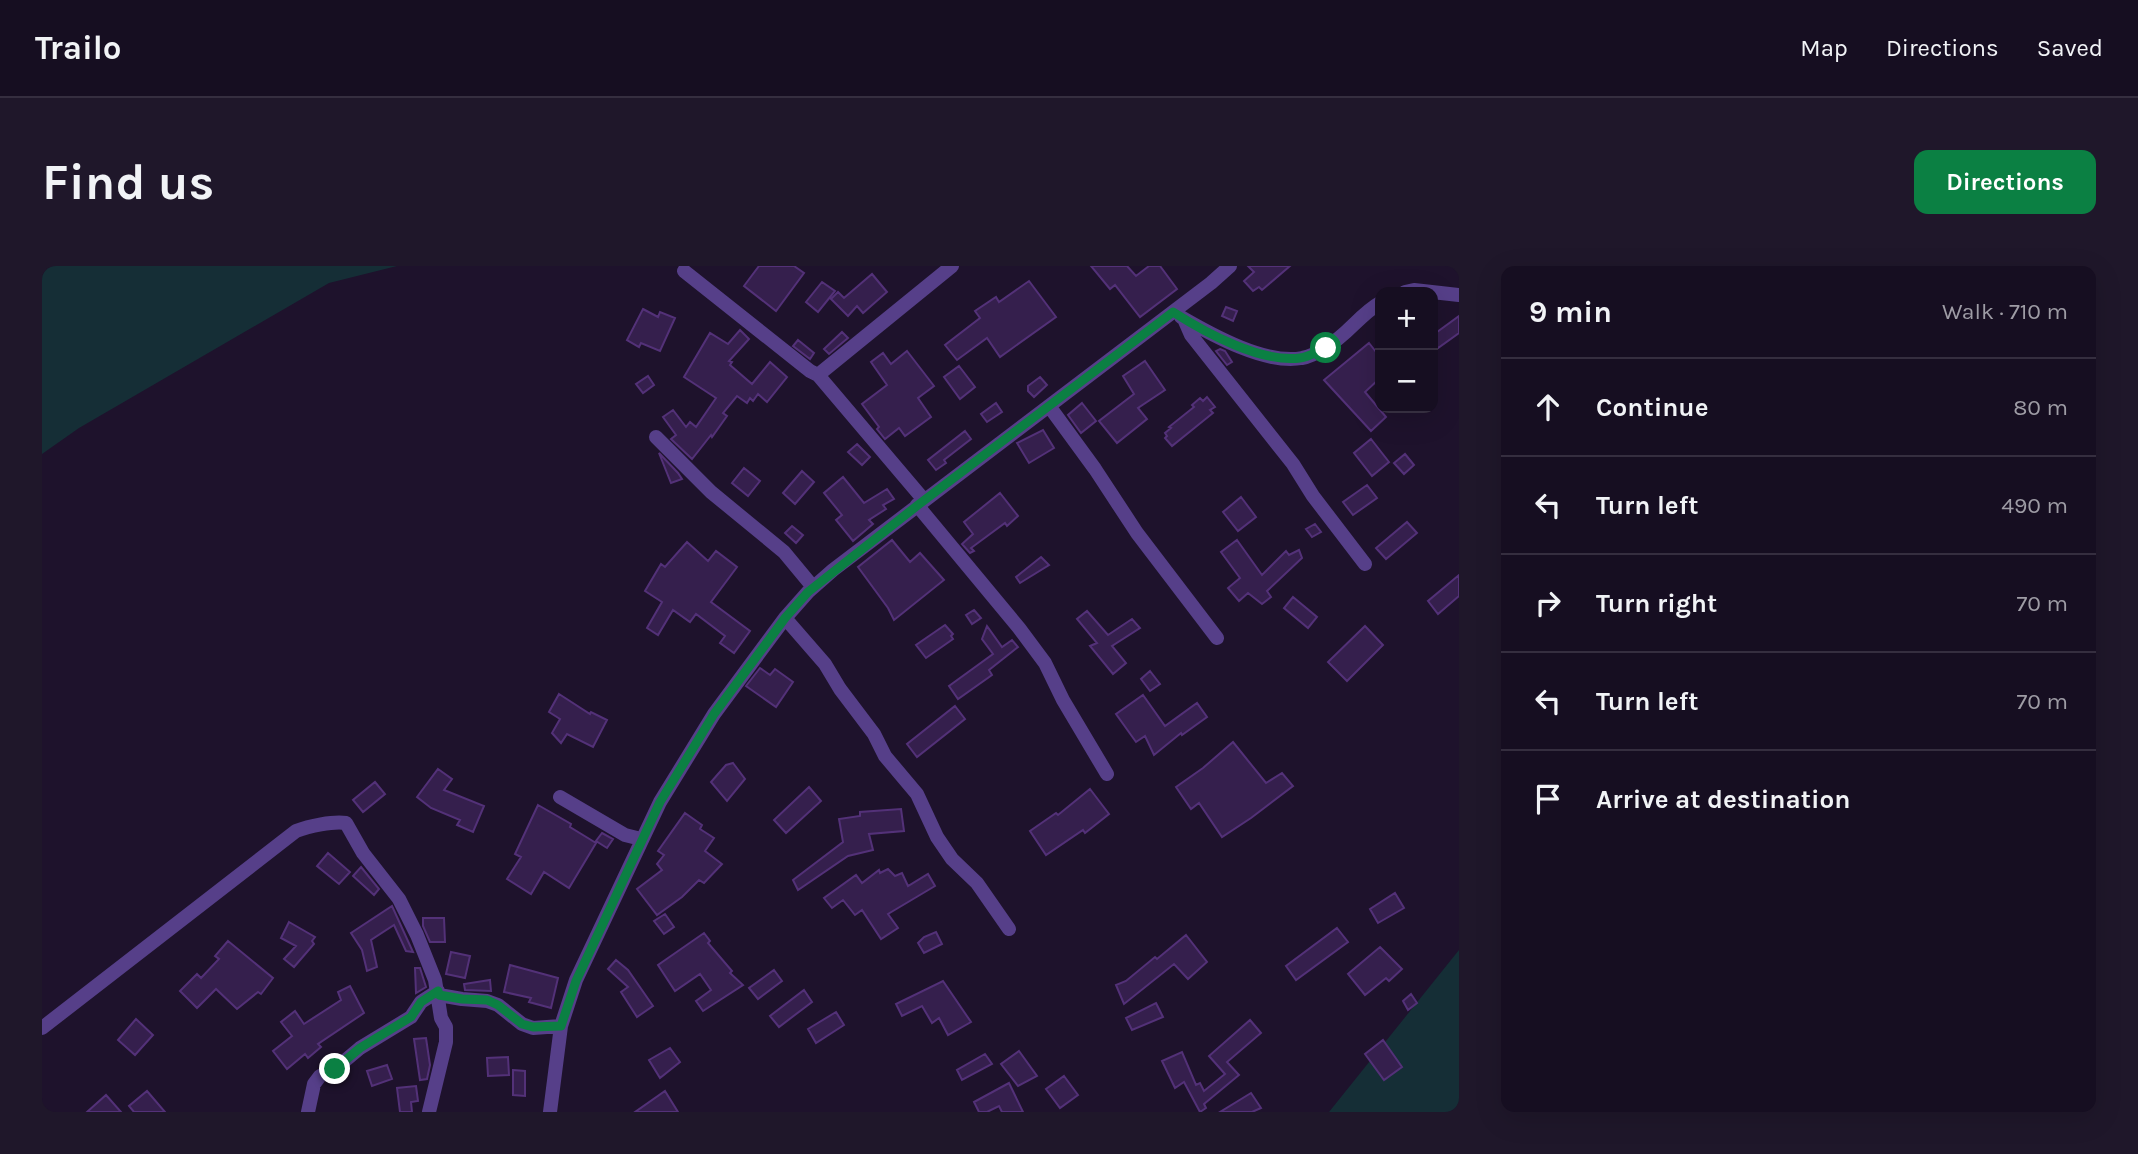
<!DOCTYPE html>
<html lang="en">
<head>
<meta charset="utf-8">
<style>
	body { margin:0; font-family:Karla,sans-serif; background:#1f172a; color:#f1f3f6 }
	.controls { position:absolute; right:21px; top:21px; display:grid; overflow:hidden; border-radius:14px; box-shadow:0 7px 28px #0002 }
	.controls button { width:63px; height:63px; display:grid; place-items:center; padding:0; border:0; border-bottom:2px solid #352e3f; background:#160e21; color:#f1f3f6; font:35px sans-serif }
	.stop { position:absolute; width:21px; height:21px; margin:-16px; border:5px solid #0b8043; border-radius:50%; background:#fff }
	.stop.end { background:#0b8043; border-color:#fff; box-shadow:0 2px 7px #0008 }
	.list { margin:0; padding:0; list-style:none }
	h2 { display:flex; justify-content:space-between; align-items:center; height:91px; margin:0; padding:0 28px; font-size:30px }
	h2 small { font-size:23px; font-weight:400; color:#9e9ca5 }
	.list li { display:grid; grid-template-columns:46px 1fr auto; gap:21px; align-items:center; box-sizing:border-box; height:98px; padding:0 28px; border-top:2px solid #352e3f }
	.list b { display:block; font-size:26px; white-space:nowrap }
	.list em { font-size:23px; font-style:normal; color:#9e9ca5 }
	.icon { flex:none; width:38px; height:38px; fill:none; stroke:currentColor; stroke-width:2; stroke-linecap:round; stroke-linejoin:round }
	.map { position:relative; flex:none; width:1417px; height:846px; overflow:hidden; border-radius:14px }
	header { display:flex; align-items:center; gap:42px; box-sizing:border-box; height:98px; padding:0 35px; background:#160e21; border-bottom:2px solid #352e3f }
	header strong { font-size:33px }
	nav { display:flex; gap:38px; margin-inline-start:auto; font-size:24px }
	.intro { display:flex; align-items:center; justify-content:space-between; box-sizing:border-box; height:168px; padding:0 42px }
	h1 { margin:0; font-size:49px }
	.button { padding:18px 32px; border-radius:14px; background:#0b8043; color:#fff; font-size:24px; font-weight:700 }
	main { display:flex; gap:42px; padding:0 42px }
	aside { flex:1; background:#160e21; border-radius:14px; box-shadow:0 7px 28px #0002 }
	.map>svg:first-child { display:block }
	.green { fill:#152e36 }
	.building { fill:#351f4d; stroke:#533178; stroke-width:2 }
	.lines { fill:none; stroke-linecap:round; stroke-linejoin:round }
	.minor { stroke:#563f89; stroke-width:14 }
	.route { stroke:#0b8043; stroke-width:9 }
</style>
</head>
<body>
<header>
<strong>Trailo</strong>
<nav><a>Map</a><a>Directions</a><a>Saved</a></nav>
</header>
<div class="intro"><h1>Find us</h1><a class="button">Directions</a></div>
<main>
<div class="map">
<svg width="1417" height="846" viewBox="0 0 1417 846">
	<rect width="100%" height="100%" fill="#1e122c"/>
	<path class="green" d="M0,0H355L287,17L37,162L0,188Z
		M1417,684V846H1287Z"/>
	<path class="building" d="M717,0H752L762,7L734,45L702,20Z
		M1049,0H1085L1094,10L1107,0H1118L1135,23L1098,51L1073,19L1068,23Z
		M1206,0H1248L1220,24L1217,21L1211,25L1202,15L1212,6Z
		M830,8L845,26L821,47L815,40L806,50L789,33L796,26L802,32Z
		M987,15L1014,51L958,91L945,72L915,94L903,79L938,52L933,45L954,31L957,36Z
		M780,16L793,25L776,46L764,36Z
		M1184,41L1195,45L1191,55L1180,50Z
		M601,43L616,51L618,46L633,52L618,85L599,77L597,81L585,74Z
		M1417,50V67L1396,82L1391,75V69Z
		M698,64L707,73L687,95L690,96L688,99L710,118L728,96L745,111L725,136L716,128L711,135L708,132L705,137L695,130L681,147L685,150L670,171L669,169L650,193L629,173L634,169L621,151L631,144L644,161L648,156L654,161L674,132L642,111L668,67L686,78Z
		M800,66L806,72L787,88L782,83Z
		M756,74L772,87L768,93L751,80Z
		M1327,77L1338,91V112L1323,126L1344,151L1329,165L1282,114Z
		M1178,83L1183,85L1190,96L1185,99L1174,85Z
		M865,85L892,120L876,132L889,151L863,170L857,162L843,173L835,163L837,161L820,138L845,119L829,96L841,87L849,98Z
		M1103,95L1123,124L1096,142L1105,153L1075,177L1057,155L1092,128L1081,110Z
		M917,100L933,121L918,133L902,111Z
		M606,110L612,119L601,127L594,118Z
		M998,111L1005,119L992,131L986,125V120Z
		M1165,131L1173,141L1168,144L1171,147L1130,180L1123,172L1125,170L1123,167L1129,162L1127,161L1152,141L1150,139L1158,132L1161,135Z
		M954,137L960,146L945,156L939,148Z
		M1040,137L1054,155L1039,167L1026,149Z
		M1001,164L1012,182L987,197L975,177Z
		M923,165L929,173L902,194L904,197L894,204L886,194Z
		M1329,173L1347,196L1330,210L1312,187Z
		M815,178L828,191L820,199L806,186Z
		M617,187L636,207L640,213L629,217Z
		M1363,188L1372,199L1362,208L1352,197Z
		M702,202L718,215L706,230L690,217Z
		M760,205L772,216L753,238L741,227Z
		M801,211L822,237L845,223L852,233L841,239L844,243L827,254L831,258L811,275L794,254L800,249L782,227Z
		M1325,219L1335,232L1311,249L1301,236Z
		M958,227L976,250L965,260L963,257L929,282L932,285L928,287L920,278L931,268L922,256Z
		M1199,231L1214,251L1196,265L1181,246Z
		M1365,256L1375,267L1344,293L1334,282Z
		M1273,258L1279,266L1270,271L1264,263Z
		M750,260L761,269L754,277L743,267Z
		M850,274L868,296L878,287L902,314L852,354L846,342L816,301Z
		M1195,274L1220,309L1244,285L1247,289L1257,284L1260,292L1225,325L1229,331L1220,338L1206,327L1197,335L1186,322L1198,312L1179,286Z
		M645,276L666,295L674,285L695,301L669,336L708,365L692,387L678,377L683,370L654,348L648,356L631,344L616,369L605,362L620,336L603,325L619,298L623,301Z
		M999,291L1007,299L978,317L974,311Z
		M1417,309V330L1396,348L1386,335Z
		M1251,331L1275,351L1266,362L1242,342Z
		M932,344L939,352L930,358L924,349Z
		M1045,345L1066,369L1090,353L1098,362L1070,380L1084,397L1071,408L1048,380L1055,377L1035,353Z
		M903,359L911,368L909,370L911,373L884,392L874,379Z
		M945,360L960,381L970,374L976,381L947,404L950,409L916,433L907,420L951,388L940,373Z
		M1323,360L1341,379L1305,415L1286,396Z
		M718,402L728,409L733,403L751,416L734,441L704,420Z
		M1108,405L1118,418L1108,425L1099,413Z
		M517,428L548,448L549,446L565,454L551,481L525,468L519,477L510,467L518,453L507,446Z
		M1101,429L1123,460L1155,437L1165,451L1140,469L1139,467L1112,489L1103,470L1094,476L1074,448Z
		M913,440L923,453L875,491L865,478Z
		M1191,476L1224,517L1240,507L1251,520L1209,552L1180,571L1157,537L1149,543L1134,521L1161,502Z
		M691,497L703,513L685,535L669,516L684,499Z
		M396,503L410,513L402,524L442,540L431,566L415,559L418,554L389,542L375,531Z
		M333,516L343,528L321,546L311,534Z
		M767,521L779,535L744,567L732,554Z
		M1048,523L1067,548L1043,567L1041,564L1004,589L988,565L1014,547L1016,549Z
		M496,539L529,558L528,561L554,577L527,622L502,606L489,628L465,613L479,591L473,588Z
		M859,543L862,565L827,568L831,584L806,590L756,624L751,614L801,576L797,553L818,550V546Z
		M643,547L660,559L658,563L672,572L663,585L680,598L662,617L657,614L640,631L615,649L595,623L620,604L615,598L622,589L616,585Z
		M560,567L571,573L565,582L554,575Z
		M286,587L308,606L297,618L275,600Z
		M319,601L337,623L332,629L311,610Z
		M846,603L853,610L860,607L866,620L886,608L893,620L846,648L856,662L839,673L820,644L813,649L801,634L790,642L782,632L814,609L820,617L837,604L838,607Z
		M1353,627L1362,642L1336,657L1328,643Z
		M350,640L371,686L364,685L352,659L329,674L335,701L325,705L320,684L309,667Z
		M623,648L632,661L622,668L612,655Z
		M381,652H402L403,676H388L381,660Z
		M247,656L273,671L270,675L272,678L252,701L242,693L254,680L239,672Z
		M1295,662L1306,676L1254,714L1244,700Z
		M894,666L900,678L882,687L876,677L882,671Z
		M662,667L668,675L666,677L690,705L688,707L701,719L661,745L654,735L669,724L658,708L633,725L616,699Z
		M1144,669L1165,696L1146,713L1132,698L1082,738L1074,719L1084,715L1113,691L1115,693Z
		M186,675L231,712L219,728L216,726L195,743L174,723L155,742L138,725L155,708L159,712L177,693L173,690Z
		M1338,681L1360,703L1347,715L1344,712L1323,729L1306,708Z
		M409,686L428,690L423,712L404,708Z
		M574,694L586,704L611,740L595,751L579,726L586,721L566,703Z
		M468,699L516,712L509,742L487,736L489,732L462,726Z
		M373,702H378L384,721L374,727Z
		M732,704L740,715L716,733L707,722Z
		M448,714L449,725L423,724L422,718Z
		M901,715L929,756L906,769L897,752L890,757L880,740L860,750L854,738Z
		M308,720L322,747L276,778L279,781L266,792L263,788L245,803L231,785L250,770L239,756L253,745L262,758L299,734L296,726Z
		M762,724L770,736L737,761L728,750Z
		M1369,728L1375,737L1366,744L1361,735Z
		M1114,737L1121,751L1090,764L1084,752Z
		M794,746L802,759L774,777L766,763Z
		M94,753L111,769L93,789L76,774Z
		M1208,754L1219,767L1185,796L1197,809L1162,838L1164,842L1158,846L1142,816L1133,822L1120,795L1140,786L1154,819L1158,817L1162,825L1183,808L1167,790Z
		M384,772L388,799L385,813L378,814L372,773Z
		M1341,774L1360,801L1342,814L1323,788Z
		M628,782L638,796L618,812L607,794Z
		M977,785L995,810L976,820L959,798Z
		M943,788L950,798L920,814L915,804Z
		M466,791L467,809L446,810L445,792Z
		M345,799L350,813L330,820L325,805Z
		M471,804L483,805V830L471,829Z
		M1022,810L1036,829L1018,842L1004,823Z
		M967,817L981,846H960L957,840L945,846H937L932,836Z
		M374,820L376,835L369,836L370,846H358L355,822Z
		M105,825L123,846H92L87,840Z
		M623,825L636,846H593Z
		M1209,827L1219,842L1210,846H1178Z
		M64,829L79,846H45Z"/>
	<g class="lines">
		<path class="minor" d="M642,5L768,105L776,109
			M1363,26L1372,24L1417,29
			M1139,51C1170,69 1224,99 1260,92C1267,91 1278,85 1284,81C1305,70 1318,48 1338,37
			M1142,53L1149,69L1251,198L1271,230L1323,298
			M1007,140L1053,203L1095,267L1175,372
			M614,171L669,226L742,286L771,321
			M882,234L776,109L910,0
			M875,239L977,362L1003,397L1021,434L1065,508
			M743,352L783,398L798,423L832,468L843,490L875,528L895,571L910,593L935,617L967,663
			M518,531L583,569L599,573
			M397,729L420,733L445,735L456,739L480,758L491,762L519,760
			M0,762L254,565C267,560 291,555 304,557L321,587L357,633L375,669L393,714L399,752L404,761V776L387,846
			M266,846L272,818L278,810L293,803L318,782L369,751L379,736L396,725
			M508,846L519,760L534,714L618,536L672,448L743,352L766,326L791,304L1169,17L1188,0"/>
	</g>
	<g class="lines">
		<path class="route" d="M293,803L318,782L369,751L379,736L396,725L397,729L420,733L445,734L456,739L480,758L491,761L519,760L534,715L618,536L672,448L743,352L766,326L876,239L1131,46C1164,67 1219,97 1258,92C1267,91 1276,85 1284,82"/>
	</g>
</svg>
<div class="controls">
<button>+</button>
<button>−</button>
</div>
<div class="stop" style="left:1284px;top:82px"></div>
<div class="stop end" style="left:293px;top:803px"></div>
</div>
<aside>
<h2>9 min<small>Walk · 710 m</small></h2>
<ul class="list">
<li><svg class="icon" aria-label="ahead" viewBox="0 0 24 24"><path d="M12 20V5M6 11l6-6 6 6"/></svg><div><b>Continue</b></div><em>80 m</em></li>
<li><svg class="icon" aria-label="left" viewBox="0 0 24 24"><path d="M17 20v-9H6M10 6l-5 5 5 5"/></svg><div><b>Turn left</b></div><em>490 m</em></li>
<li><svg class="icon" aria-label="right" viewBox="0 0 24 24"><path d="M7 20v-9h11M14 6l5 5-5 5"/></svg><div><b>Turn right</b></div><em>70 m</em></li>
<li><svg class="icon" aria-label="left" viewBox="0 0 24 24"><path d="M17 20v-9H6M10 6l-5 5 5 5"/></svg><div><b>Turn left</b></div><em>70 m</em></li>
<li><svg class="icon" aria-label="arrive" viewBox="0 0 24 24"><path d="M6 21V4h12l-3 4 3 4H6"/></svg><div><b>Arrive at destination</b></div></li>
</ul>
</aside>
</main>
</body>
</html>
